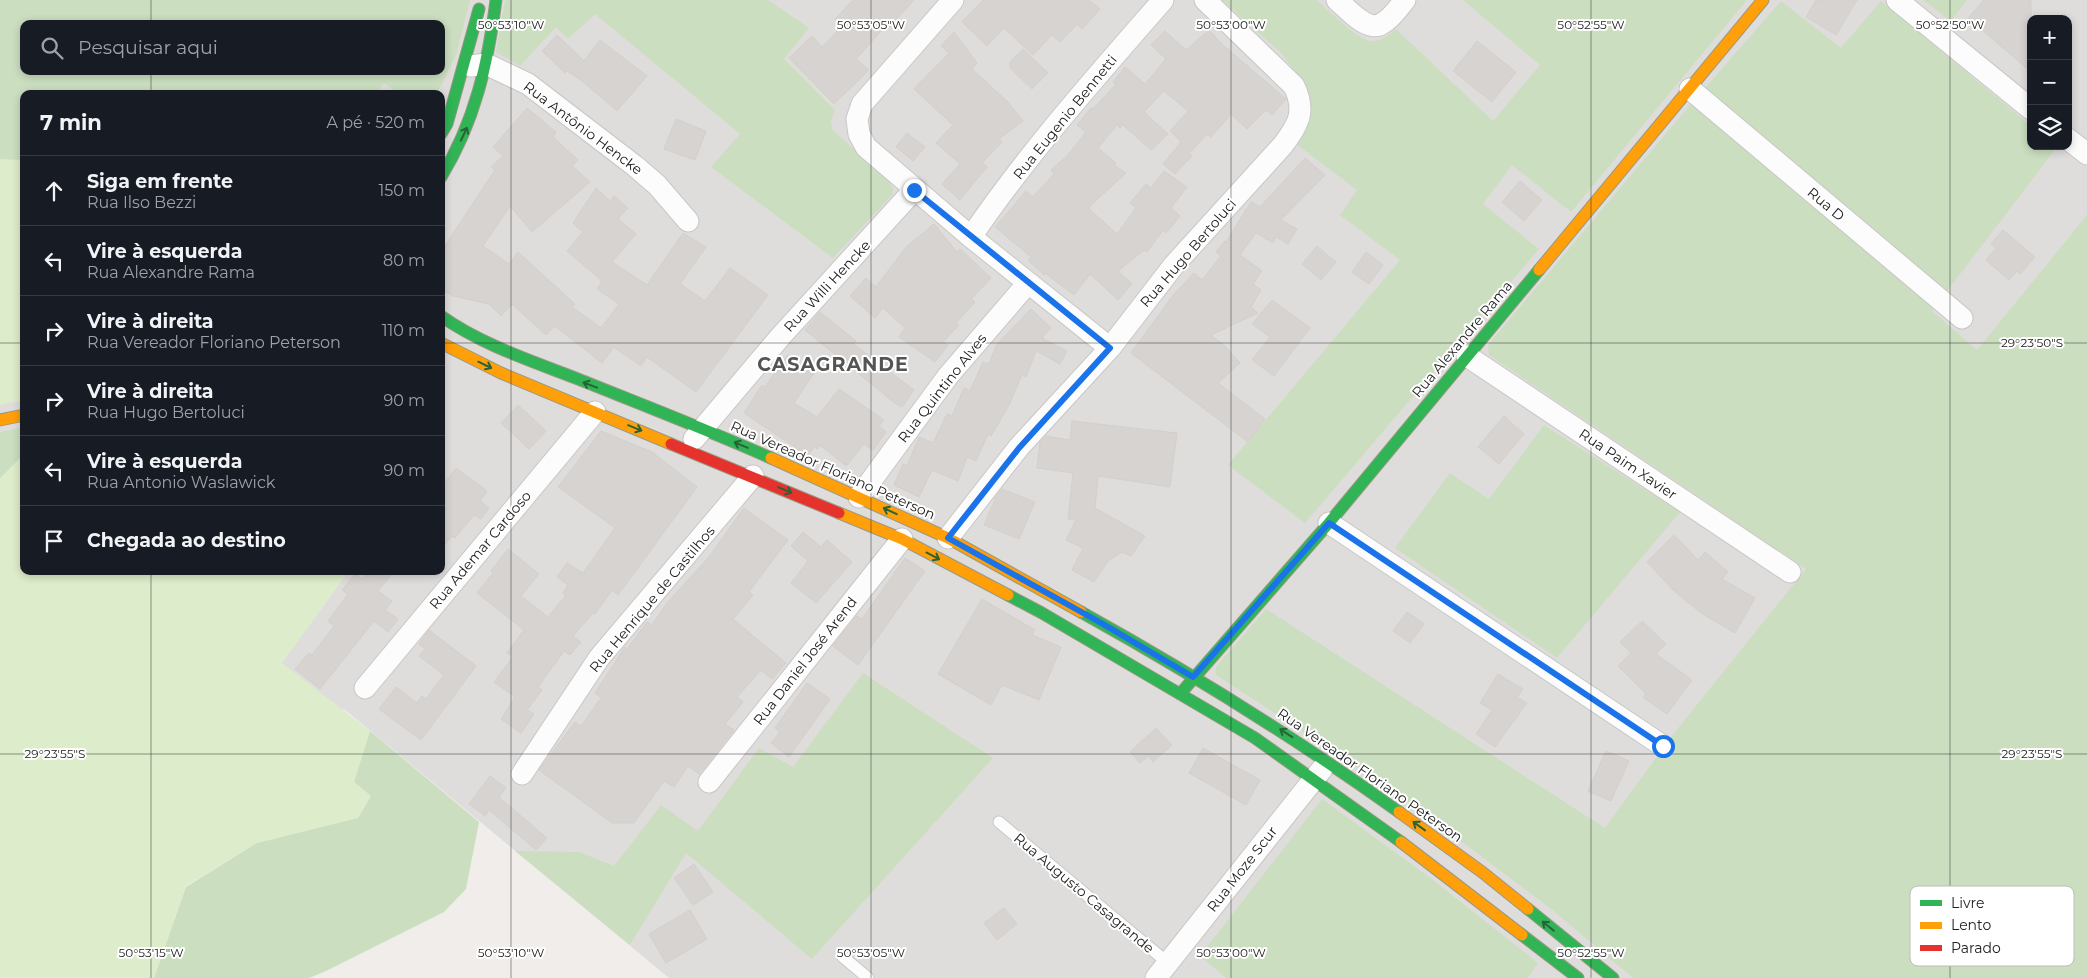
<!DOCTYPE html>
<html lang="pt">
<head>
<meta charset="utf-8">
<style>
	body { margin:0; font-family:Montserrat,sans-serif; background:#20242c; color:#f1f3f6 }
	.controls { position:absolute; right:15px; top:15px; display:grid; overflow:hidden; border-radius:10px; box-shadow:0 2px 8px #0003 }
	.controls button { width:45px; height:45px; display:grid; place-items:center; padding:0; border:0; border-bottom:1px solid #363941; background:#171b24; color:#f1f3f6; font:25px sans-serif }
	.stop { position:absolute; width:15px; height:15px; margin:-11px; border:4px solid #1a73e8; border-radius:50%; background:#fff }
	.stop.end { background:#1a73e8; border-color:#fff; box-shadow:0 1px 5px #0008 }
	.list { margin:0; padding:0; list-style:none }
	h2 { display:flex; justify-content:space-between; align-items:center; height:65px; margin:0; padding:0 20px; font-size:21px }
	h2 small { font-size:16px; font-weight:400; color:#9ea1a6 }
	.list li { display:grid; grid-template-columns:32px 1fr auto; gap:15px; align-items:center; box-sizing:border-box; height:70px; padding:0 20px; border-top:1px solid #363941 }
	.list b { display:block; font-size:19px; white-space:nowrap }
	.list p { margin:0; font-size:16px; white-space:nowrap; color:#9ea1a6 }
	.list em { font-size:16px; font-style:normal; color:#9ea1a6 }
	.icon { flex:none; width:28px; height:28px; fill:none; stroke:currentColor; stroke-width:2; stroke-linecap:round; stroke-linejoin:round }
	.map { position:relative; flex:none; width:2087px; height:978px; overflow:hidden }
	.search { position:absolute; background:#171b24; box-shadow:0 2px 8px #0003; left:20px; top:20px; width:425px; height:55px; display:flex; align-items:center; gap:12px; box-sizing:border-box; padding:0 18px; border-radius:10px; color:#9ea1a6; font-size:19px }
	.panel { position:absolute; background:#171b24; box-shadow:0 2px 8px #0003; left:20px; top:90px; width:425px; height:485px; border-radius:10px }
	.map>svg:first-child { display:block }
	.residential { fill:#dfdddb; fill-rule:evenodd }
	.grass { fill:#ddecca }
	.forest { fill:#cbdec0; fill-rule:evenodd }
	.building { fill:#d6d3d1; stroke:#d3cfcb }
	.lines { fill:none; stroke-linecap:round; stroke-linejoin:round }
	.lane-casing { stroke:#c8c7c6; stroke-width:13 }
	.street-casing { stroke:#c8c7c6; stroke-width:23 }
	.fast-casing { stroke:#999982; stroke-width:13 }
	.slow-casing { stroke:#999982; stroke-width:13 }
	.jam-casing { stroke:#999982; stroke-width:13 }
	.lane { stroke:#fdfcfc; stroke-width:11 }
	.street { stroke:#fdfcfc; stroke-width:21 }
	.fast { stroke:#30b455; stroke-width:11 }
	.slow { stroke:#ff9f0a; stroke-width:11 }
	.jam { stroke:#e5322d; stroke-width:11 }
	.oneway { stroke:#286338 }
	.route { stroke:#1a73e8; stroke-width:6 }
	.ticks { fill:none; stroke:#212121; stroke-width:1; stroke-opacity:0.45 }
	.labels { text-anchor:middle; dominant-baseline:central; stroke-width:4; stroke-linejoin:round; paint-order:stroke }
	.street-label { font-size:14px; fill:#212121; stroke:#fff }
	.district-label { font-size:19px; font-weight:bold; letter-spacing:1px; fill:#545454; stroke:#fff }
	.key { fill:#fff; stroke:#bcbcbc; stroke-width:1 }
	.key-label { font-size:14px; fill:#212121 }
	.ticks-label { font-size:12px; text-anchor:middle; fill:#212121; stroke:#fff; stroke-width:4; stroke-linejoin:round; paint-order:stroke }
</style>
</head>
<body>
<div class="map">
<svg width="2087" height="978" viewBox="0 0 2087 978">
	<rect width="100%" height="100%" fill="#f0edea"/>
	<path class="residential" d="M0,0H2087V978H669L344,709L0,978ZM2031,19H2068V146H2031ZM24,24H441V71H24ZM24,94H441V571H24Z"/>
	<path class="grass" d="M0,159L24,160V400L0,405Z
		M24,454V571H349L282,663L370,731L354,782L371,796L358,818L257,843L186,886L154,978H0V478Z"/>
	<path class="forest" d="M0,0H470L456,55L437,94H399L384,83L376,94H24V160L0,159ZM24,24H441V71H24Z
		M505,0H768L809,28L784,59L835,110L831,120L832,129L888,181L893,188L892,195L833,258L711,167L740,134L595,14L568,39L556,27L520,66L496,52Z
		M1222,0H1316C1329,10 1356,39 1371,41C1381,42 1389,34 1396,29L1493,121L1540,65L1463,0H1747L1571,212L1512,165L1483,204L1539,249L1305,523L1228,465L1400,260L1340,215L1357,190L1296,144L1299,77L1281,53Z
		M1923,0H1967L1951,21Z
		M1781,1L1841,48L1881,1L2031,126V146L2057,147L1932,311L1977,350L2087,215V978H1633L1550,908L1433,820L1332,750L1216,675V667L1266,609L1605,828L1671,737L1806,569L1489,355L1488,345L1685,111Z
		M1544,425L1680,512L1557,658L1395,548L1450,473L1489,499Z
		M24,427V454L0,478V432Z
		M863,673L993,758L812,959L686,853L630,945L515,851L579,852L614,866L661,805L698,831L759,748L793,767Z
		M370,731L479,822L466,889L444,912L326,971L309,978H154L186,887L257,843L358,818L371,796L354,782Z
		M1322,799L1433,880L1538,963L1528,978H1226L1200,956Z"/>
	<path class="building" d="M853,0H914L886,31L884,28L856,59L869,70L834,104L789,58L812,36L822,47L842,26L835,19Z
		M983,0H1089L1100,9L1082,29L1077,24L1060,42L1052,35L1033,55L1004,28L987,46L962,22Z
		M1816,0H1857L1836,35L1806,17Z
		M1984,0H2031V72L1968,18Z
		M1209,30L1223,45L1286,99L1272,115L1266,110L1247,129L1231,114L1211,137L1207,134L1189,154L1192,156L1175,174L1163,164L1181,142L1170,131L1188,111L1164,91L1144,112L1168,134L1151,150L1123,125L1120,128L1117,125L1098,148L1116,163L1114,165L1126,173L1088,208L1117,234L1136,208L1130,203L1146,184L1151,188L1164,171L1187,187L1171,208L1180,216L1166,233L1163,230L1147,252L1144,250L1118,271L1132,284L1118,300L1090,274L1074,295L1045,273L1044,275L1028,260L1031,257L995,227L1026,191L1033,197L1054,174L1051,170L1067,156L1086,132L1077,125L1091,108L1093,109L1116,84L1113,82L1125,67L1145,84L1166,59L1151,45L1165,31L1186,50Z
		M954,32L977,63L972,69L1008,102L1023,121L999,139L1002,142L982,163L987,167L960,200L942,184L960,164L936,143L953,125L914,89L949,53L941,46Z
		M557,35L584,61L600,40L647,76L617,111L582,81L567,71L565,73L542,51Z
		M1477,41L1516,72L1492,102L1453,71Z
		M1023,49L1048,73L1032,89L1010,68V62Z
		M527,108L556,132L553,137L578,160L572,166L590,182L532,232L510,206L483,246L509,264L518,252L575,304L572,307L601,328L619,304L597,289L602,281L567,251L583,232L573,223L596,188L610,201L614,196L628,208L618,219L636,234L612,262L647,285L683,233L706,247L680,284L705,301L730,268L768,295L696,392L647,357L641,366L614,347L602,363L555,326L546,335L512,304L501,316L489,304L453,296L441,289V252L495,170L491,167L503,156L493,147Z
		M676,119L706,131L695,160L664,149Z
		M907,133L925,147L913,161L896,147Z
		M1305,158L1325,175L1281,220L1297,229L1288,244L1276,237L1273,243L1256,233L1240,255L1262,271L1253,284L1261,290L1251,307L1258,313L1211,335L1225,346L1240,363L1218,383L1265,419L1248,442L1131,353L1174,294L1194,273L1202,280L1221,256L1216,252L1225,241L1226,242L1251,202L1260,207Z
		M1520,181L1542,200L1524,221L1502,202Z
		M934,224L957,252L960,249L991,278L971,299L975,302L956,323L959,325L943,342L948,345L935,362L899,337L905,328L883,308L875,318L850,296L866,278L876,287L906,247Z
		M2003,230L2035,257L2020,274L2017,271L2009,280L1986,260L1996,248L1991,244Z
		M1317,246L1336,262L1321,280L1302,264Z
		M1366,252L1383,265L1369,284L1352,272Z
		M1272,300L1310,328L1274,376L1252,360L1270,337L1252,324Z
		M1031,309L1051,328L1042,338L1067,351L1060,364L1036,351L1026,377L1022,375L1009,405L991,436L988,434L976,461L967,457L958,481L932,470L919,497L894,485L903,464L907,466L919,437L933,443L947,414L952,416L964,388L970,391L983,362L989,364L997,344Z
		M820,312L856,341L853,344L914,390L902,407L896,404L805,330Z
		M787,355L814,373L794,403L817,417L839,389L884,420L879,426L886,432L873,450L864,444L846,466L820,445L818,449L814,447L808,456L744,413L762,385L765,387Z
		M518,405L546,431L529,449L501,423Z
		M1504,416L1524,434L1499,464L1478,447Z
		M1072,421L1177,433L1170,487L1098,476L1095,508L1145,536L1131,556L1122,552L1109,560L1094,582L1072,570L1083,548L1066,540L1076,520L1068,519L1073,473L1037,468L1040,442L1046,436L1070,440Z
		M601,431L652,452L697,487L618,595L612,590L595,614L593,613L573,636L581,642L570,655L564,651L538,687L542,690L527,710L534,714L521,733L501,719L515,697L494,682L513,657L507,653L524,630L477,593L493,573L491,571L508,549L539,574L521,596L548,617L566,595L563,593L568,585L557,577L567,563L583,573L615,528L558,487Z
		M456,468L487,491L480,501L489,508L481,519L474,515L455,538L452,536L441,549V488Z
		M1002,489L1035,502L1019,539L984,525L996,497Z
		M744,508L788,540L749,592L753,595L733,619L786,663L772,679L761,670L737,697L743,702L725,724L734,730L699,774L688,766L674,787L664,781L634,823H612L539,770L575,722L581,726L601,698L595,693L625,647L627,649L647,622L652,625L667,603L708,558Z
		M803,532L821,547L827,540L852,562L816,603L791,583L808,561L791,546Z
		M1674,535L1698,560L1705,552L1728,572L1722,579L1755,598L1735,633L1701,613L1673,590L1647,562Z
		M905,558L925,571L858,665L833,646L857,616L862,619Z
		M369,571H394L378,591L392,601L385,610L398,619L388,632L374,621L320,689L295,669L309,653L312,655L334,626L328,621L348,594L342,590L355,574L362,579Z
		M982,599L1035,630L1032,635L1061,647L1039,700L1002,685L991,705L938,674Z
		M1407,612L1424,624L1410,643L1393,631Z
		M1642,621L1666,644L1656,654L1692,680L1667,714L1643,697L1646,694L1618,666L1631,653L1620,642Z
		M429,630L476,666L421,740L379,709L396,687L417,703L422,696L426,699L444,675L419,656L425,649L419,644Z
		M1498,674L1523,689L1517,697L1527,703L1495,747L1476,734L1492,710L1480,703Z
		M807,683L830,699L789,757L771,743L780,732L775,728Z
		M1156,728L1172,745L1153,762L1148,756L1140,763L1130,752Z
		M1203,748L1260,780L1246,805L1189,773Z
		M1606,751L1629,761L1611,801L1588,791Z
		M490,776L506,788L499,797L547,838L536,850L489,810L485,816L469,804Z
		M694,864L713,892L693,905L674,878Z
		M1004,908L1017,924L997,940L984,923Z
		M690,910L707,939L666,963L649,934Z"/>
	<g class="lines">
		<g class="lane-casing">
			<path id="lane" d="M999,822L1168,963
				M843,957L868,978"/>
		</g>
		<g class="street-casing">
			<path id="street" d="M953,0L862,104L857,119L859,134L866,147L971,237L1110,348
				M1337,0C1348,9 1368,34 1383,23C1392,18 1399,7 1405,0
				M1897,0L2031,109
				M471,66L486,64L528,84L635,166L657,185L688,221
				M1690,89L1962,318
				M2068,139L2087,154
				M971,237C1028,153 1096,77 1163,0
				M1467,356L1790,572
				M694,439L781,336L914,190
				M859,497L948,376L1028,283
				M1329,523L1663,746
				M948,538L1019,447L1110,348L1174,265L1283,145C1299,124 1306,111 1294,86L1205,0
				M365,688L595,412
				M522,774L599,658L753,476
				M709,782L902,539
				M1156,978L1322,769"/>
		</g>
		<g class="fast-casing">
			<path id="fast" d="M441,134L447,124L479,9
				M441,177C475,122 488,63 496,0
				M441,316C482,345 532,361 578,379C643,405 708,430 771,458
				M1008,595L1042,613L1255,738L1401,842
				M1081,612C1191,673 1297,739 1399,812
				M1180,694L1329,523L1539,270
				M1528,909L1613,978
				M1522,935L1578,978"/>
		</g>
		<g class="slow-casing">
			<path id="slow" d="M1539,270L1763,0
				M441,343L501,373L671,444
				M0,420L24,415
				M771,458L948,538L1081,612
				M839,513L902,539L1008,595
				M1399,812L1482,872L1528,909
				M1401,842L1522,935"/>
		</g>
		<g class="jam-casing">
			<path id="jam" d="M671,444L839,513"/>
		</g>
		<use href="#lane" class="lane"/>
		<use href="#street" class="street"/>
		<use href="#fast" class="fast"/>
		<use href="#slow" class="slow"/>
		<use href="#jam" class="jam"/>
	</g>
	<defs><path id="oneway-shaft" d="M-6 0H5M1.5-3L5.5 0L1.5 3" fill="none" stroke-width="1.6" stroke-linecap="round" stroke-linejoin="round" transform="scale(1.25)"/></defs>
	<g class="oneway">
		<use href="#oneway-shaft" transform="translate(464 134) rotate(-65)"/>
		<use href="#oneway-shaft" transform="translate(485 365) rotate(26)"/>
		<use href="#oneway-shaft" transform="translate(590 385) rotate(-159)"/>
		<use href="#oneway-shaft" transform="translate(635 428) rotate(22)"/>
		<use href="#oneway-shaft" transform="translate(741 445) rotate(-157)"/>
		<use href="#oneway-shaft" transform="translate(785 490) rotate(23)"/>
		<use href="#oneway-shaft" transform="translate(890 511) rotate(-155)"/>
		<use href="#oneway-shaft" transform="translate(933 556) rotate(28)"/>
		<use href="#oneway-shaft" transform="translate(1286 733) rotate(-147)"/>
		<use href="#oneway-shaft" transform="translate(1419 826) rotate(-144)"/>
		<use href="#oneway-shaft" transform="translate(1548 926) rotate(-141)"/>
	</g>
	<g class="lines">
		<path class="route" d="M914,190L1110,348L1019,448L948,538L1103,624L1193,677L1329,523L1663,746"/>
	</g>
	<path class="ticks" d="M151,0V24M511,0V978M871,0V978M1231,0V978M1591,0V978M1950,0V978M151,71V94M0,343H24M441,343H2087M151,571V978M0,754H2087"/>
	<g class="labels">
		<g class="street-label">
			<text transform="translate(1065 117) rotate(-51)">Rua Eugenio Bennetti</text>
			<text transform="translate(583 128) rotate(37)">Rua Antônio Hencke</text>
			<text transform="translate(1826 204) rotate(40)">Rua D</text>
			<text transform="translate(1188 253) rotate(-49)">Rua Hugo Bertoluci</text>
			<text transform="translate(827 286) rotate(-47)">Rua Willi Hencke</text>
			<text transform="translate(1462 339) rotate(-50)">Rua Alexandre Rama</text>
			<text transform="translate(942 388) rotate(-52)">Rua Quintino Alves</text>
			<text transform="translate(1628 464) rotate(34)">Rua Paim Xavier</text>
			<text transform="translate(833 470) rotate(24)">Rua Vereador Floriano Peterson</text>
			<text transform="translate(480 550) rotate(-50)">Rua Ademar Cardoso</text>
			<text transform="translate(652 599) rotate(-50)">Rua Henrique de Castilhos</text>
			<text transform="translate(805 661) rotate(-52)">Rua Daniel José Arend</text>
			<text transform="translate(1370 775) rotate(35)">Rua Vereador Floriano Peterson</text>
			<text transform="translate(1242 869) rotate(-52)">Rua Moze Scur</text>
			<text transform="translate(1084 893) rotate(40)">Rua Augusto Casagrande</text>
		</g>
		<g class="district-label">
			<text x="833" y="364">CASAGRANDE</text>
		</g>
	</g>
	<rect x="1910" y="886" width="164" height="80" rx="8" class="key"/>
	<rect x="1920" y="900" width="22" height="6" fill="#30b455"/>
	<rect x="1920" y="922" width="22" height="7" fill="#ff9f0a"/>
	<rect x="1920" y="945" width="22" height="6" fill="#e5322d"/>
	<g class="key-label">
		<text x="1951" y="908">Livre</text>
		<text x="1951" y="930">Lento</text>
		<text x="1951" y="953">Parado</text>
	</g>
	<g class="ticks-label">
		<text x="511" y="29">50°53'10"W</text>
		<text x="871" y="29">50°53'05"W</text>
		<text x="1231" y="29">50°53'00"W</text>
		<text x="1591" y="29">50°52'55"W</text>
		<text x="1950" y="29">50°52'50"W</text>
		<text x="2032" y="347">29°23'50"S</text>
		<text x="55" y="758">29°23'55"S</text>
		<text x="2032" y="758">29°23'55"S</text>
		<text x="151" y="957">50°53'15"W</text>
		<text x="511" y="957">50°53'10"W</text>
		<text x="871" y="957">50°53'05"W</text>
		<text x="1231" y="957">50°53'00"W</text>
		<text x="1591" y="957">50°52'55"W</text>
	</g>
</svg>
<div class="controls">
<button>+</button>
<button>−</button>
<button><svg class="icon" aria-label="layers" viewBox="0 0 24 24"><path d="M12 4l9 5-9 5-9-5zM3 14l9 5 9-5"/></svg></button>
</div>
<div class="stop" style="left:1663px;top:746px"></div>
<div class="stop end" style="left:914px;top:190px"></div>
<div class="search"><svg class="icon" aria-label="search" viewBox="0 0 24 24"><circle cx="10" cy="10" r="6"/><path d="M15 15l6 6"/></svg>Pesquisar aqui</div>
<section class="panel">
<h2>7 min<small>A pé · 520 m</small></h2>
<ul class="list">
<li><svg class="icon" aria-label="ahead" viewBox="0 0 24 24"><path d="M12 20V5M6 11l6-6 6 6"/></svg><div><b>Siga em frente</b><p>Rua Ilso Bezzi</p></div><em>150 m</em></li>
<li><svg class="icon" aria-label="left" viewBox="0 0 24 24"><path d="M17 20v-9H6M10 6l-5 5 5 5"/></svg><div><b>Vire à esquerda</b><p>Rua Alexandre Rama</p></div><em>80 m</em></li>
<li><svg class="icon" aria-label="right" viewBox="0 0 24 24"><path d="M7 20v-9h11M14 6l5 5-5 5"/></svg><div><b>Vire à direita</b><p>Rua Vereador Floriano Peterson</p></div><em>110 m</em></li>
<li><svg class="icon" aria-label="right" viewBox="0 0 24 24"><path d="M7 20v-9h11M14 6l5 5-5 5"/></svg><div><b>Vire à direita</b><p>Rua Hugo Bertoluci</p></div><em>90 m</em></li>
<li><svg class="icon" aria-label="left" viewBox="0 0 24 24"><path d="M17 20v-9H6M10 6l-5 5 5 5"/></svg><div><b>Vire à esquerda</b><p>Rua Antonio Waslawick</p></div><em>90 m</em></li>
<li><svg class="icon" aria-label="arrive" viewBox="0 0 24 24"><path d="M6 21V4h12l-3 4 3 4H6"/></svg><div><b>Chegada ao destino</b></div></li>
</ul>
</section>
</div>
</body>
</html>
